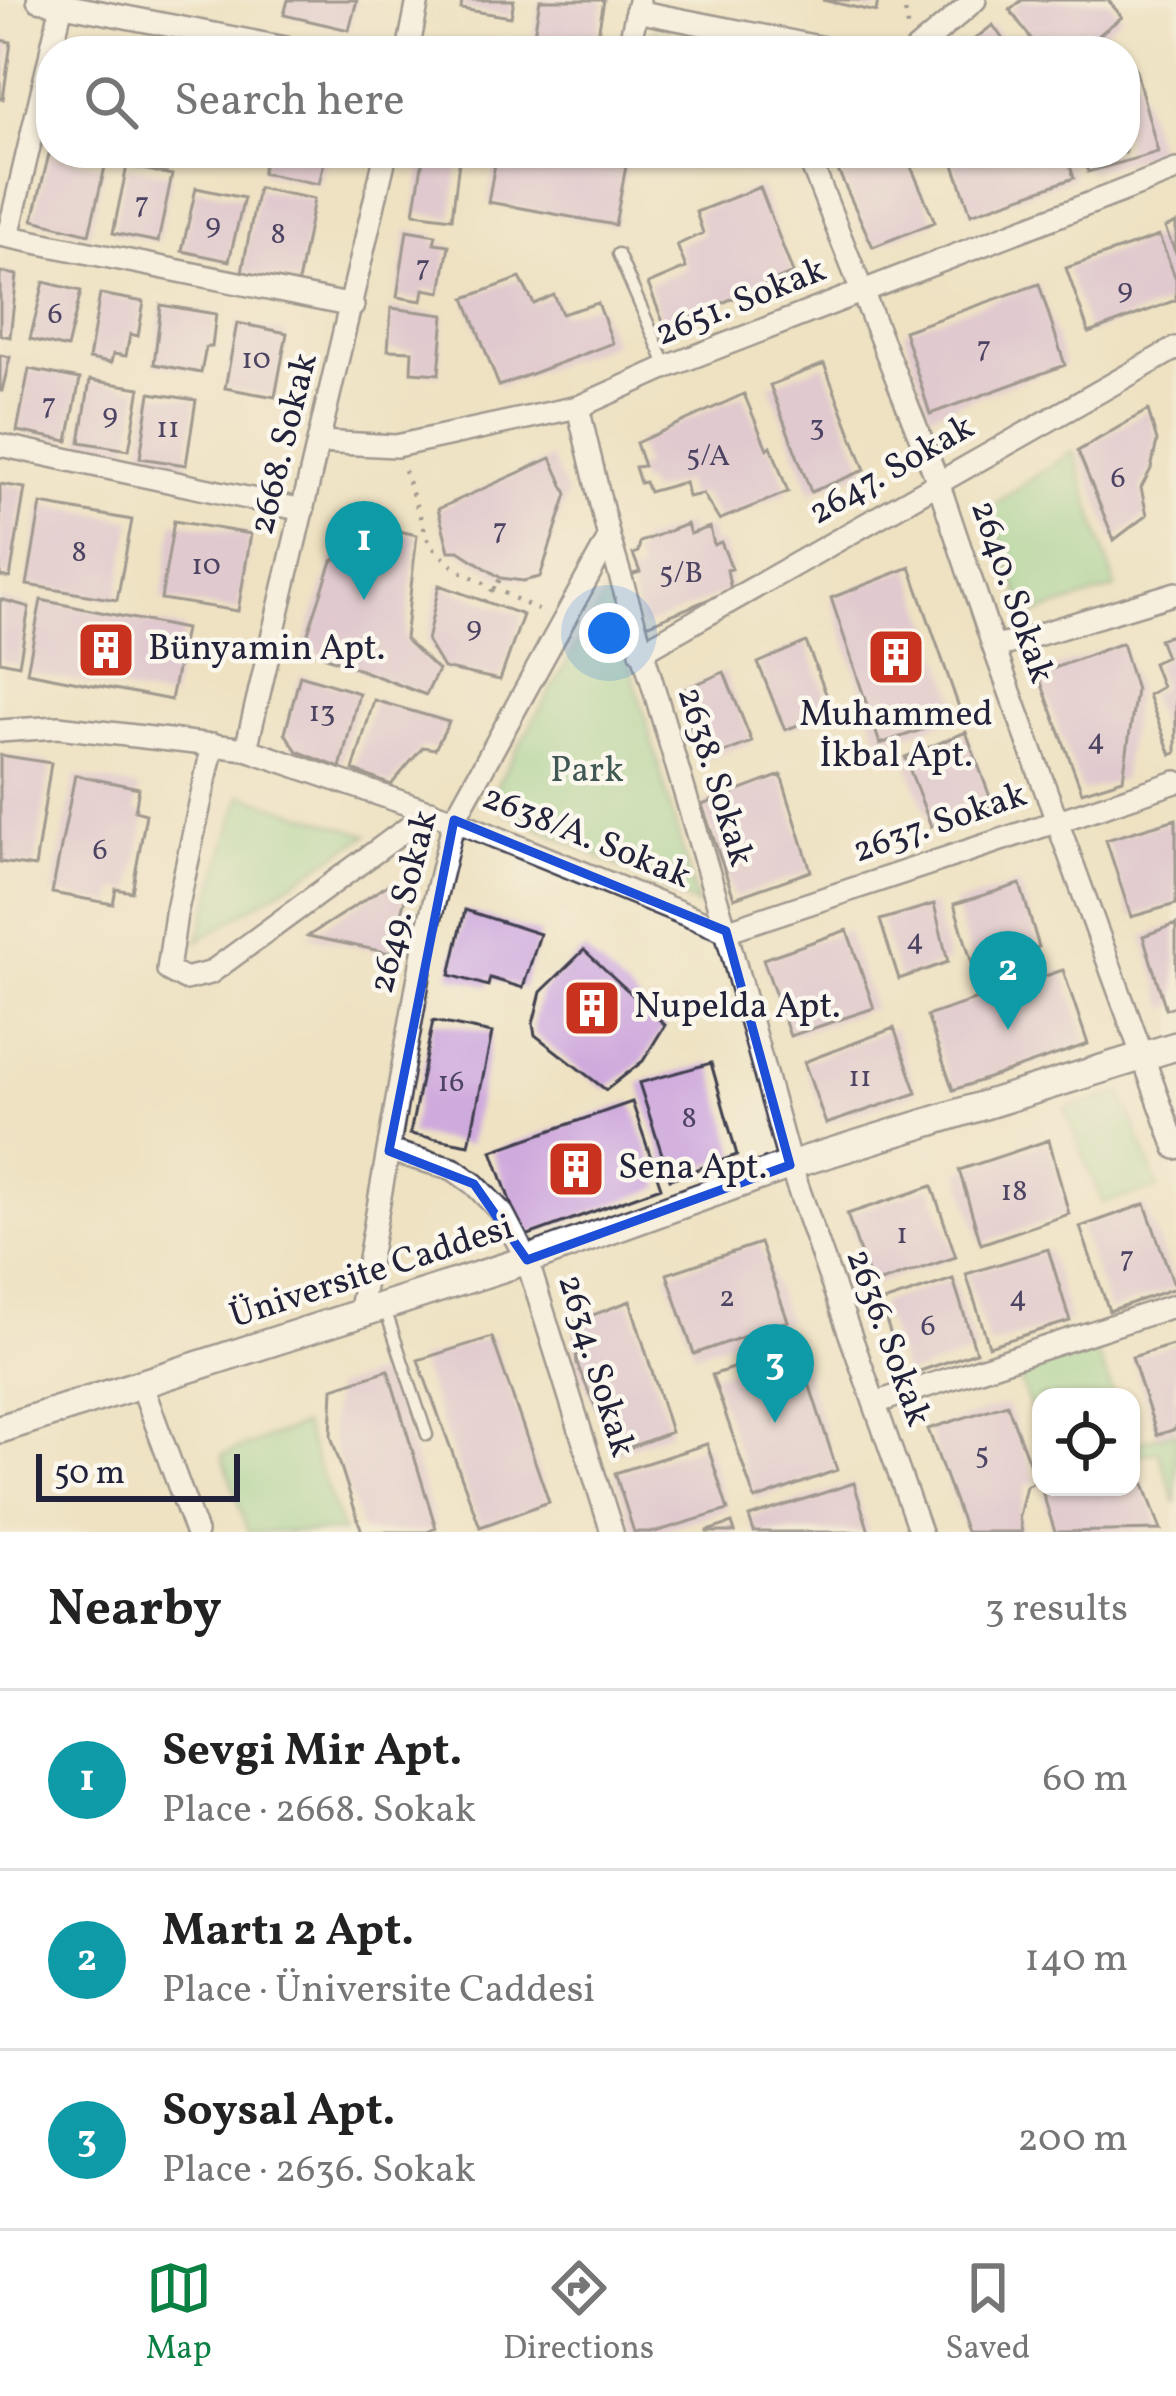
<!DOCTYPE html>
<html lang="en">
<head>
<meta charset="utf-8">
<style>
	body { margin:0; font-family:Vollkorn,serif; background:#f2f2f2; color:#222 }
	.controls { position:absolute; right:36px; bottom:36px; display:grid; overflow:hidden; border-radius:24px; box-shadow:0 3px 9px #0004 }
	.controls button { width:108px; height:108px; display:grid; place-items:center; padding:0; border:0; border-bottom:3px solid #e0e0e0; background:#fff; color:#222; font:60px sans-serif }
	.scale { position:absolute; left:36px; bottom:30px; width:204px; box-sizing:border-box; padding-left:12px; border:6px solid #22223b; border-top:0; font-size:33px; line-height:42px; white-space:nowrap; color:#22223b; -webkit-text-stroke:9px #fbf7ec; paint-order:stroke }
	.you { position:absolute; left:609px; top:633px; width:42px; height:42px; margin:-30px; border:9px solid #fff; border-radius:50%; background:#1a73e8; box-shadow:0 0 0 18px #1a73e833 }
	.badge { display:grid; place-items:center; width:78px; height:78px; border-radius:50%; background:#0b8043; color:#fff; font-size:39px; font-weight:700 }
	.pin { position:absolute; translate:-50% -99px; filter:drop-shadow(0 3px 6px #0008) }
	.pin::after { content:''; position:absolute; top:63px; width:42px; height:36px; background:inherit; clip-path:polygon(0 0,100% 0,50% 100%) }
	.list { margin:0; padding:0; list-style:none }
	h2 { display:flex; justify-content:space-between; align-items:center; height:156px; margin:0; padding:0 48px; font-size:51px }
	h2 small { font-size:39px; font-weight:400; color:#767676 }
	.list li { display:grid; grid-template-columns:78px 1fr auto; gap:36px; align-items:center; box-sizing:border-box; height:180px; padding:0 48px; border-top:3px solid #e0e0e0 }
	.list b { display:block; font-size:45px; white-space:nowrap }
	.list p { margin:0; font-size:39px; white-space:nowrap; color:#767676 }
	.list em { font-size:39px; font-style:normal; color:#767676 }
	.icon { flex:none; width:66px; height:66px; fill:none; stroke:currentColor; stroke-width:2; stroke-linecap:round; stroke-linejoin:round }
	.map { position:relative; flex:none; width:1176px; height:1532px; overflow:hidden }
	.search { position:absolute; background:#fff; box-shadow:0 3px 9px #0004; left:36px; right:36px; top:36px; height:132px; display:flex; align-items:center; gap:30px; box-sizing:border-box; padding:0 42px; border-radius:48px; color:#767676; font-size:45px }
	.sheet { height:696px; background:#fff }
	nav { display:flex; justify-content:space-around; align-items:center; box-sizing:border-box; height:168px; border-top:3px solid #e0e0e0; background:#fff; font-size:33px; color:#767676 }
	nav a { display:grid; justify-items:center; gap:6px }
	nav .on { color:#0b8043 }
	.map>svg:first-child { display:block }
	.green { fill:#87d18e; stroke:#547a64; stroke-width:3 }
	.building { fill:#cfaadd }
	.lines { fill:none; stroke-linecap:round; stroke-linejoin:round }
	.service-casing { stroke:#413f4f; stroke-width:15 }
	.minor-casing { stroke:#413f4f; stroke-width:26 }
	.tertiary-casing { stroke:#413f4f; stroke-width:32 }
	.path { stroke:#413f4f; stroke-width:4.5; stroke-dasharray:3 9; stroke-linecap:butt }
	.service { stroke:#fff; stroke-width:10 }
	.minor { stroke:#fff; stroke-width:21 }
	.tertiary { stroke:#fff; stroke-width:27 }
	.marked { fill:none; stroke:#1d4ed8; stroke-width:9; stroke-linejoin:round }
	.labels { text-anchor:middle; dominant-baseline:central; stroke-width:9; stroke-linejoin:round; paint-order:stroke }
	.number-label { font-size:30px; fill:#4d4464 }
	.street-label { font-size:36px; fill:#22223b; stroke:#fbf7ec }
	.poi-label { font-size:36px; fill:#22223b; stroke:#fbf7ec; text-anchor:start }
	.park-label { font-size:36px; fill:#405754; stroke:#fbf7ec }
</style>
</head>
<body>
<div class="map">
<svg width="1176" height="1532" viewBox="0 0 1176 1532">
	<rect width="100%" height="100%" fill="#fbf7ec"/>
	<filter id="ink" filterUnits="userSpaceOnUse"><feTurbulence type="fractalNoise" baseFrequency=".00833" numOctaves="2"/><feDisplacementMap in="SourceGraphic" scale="24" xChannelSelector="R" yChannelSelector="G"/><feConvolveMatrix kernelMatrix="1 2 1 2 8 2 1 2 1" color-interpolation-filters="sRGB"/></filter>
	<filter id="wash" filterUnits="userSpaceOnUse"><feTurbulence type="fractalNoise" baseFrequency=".004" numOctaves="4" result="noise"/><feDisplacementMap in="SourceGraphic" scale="48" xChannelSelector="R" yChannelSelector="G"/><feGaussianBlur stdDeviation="2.7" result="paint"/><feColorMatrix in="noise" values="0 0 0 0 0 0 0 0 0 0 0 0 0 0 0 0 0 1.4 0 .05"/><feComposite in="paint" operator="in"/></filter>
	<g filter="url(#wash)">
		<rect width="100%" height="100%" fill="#eee2c2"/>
		<path class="green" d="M652,30L762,51H648Z
			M1073,451L1116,588L1026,617L990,507Z
			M609,589L698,906L487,802Z
			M241,795L368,835L198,941Z
			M1122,1093L1159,1189L1102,1203L1065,1109Z
			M1093,1345L1115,1397H1041V1436L1017,1373Z
			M303,1425L343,1532H248L222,1455Z
			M1176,1432V1504L1159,1452L1131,1456V1436L1134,1443Z"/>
		<g id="blocks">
			<path class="building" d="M288,0H357L349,30L284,15Z
				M462,0H514L511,17L461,9Z
				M540,0H604L595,51H531Z
				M822,0H878L876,12Z
				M1022,0H1108L1122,17L1078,51H1040L1010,10Z
				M993,25L1011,51H959Z
				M0,40L11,42L3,99H0Z
				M1135,67L1158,152L1088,172L1083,153H1125V70Z
				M266,153H326L319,184L262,173Z
				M424,153H460L452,218L414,213Z
				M497,153H556L626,166L615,225L488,202Z
				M830,153H905L935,222L873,247Z
				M950,153H1066L1074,178L971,214Z
				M49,154L105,167L89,234L33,220Z
				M127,166L172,175L158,242L113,233Z
				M760,187L793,273L665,327L648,284L686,268L677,245L703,233L696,212Z
				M196,188L244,198L229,261L182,251Z
				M258,188L314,199L298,283L242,272Z
				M1176,223V254L1165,228Z
				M407,230L436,235L434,243L449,245L441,292L424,289L422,301L397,297Z
				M1159,236L1176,279V300L1089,333L1066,268Z
				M0,272L17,275L10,337L0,335Z
				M520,278L534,304L554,295L562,314L598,303L613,343L499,386L465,298Z
				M44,282L81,291L67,348L30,339Z
				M1039,284L1065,365L930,414L904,331Z
				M100,294L144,302L138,336L130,334L126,356L113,354L111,363L89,359Z
				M161,305L216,314L212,347H206L201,373L154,364Z
				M391,308L444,315L439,374L411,372L412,351L388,350Z
				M237,323L287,333L275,397L225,388Z
				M0,355L10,357L2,391H0Z
				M824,364L865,470L811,492L770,385Z
				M29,369L80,379L68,441L17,431Z
				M90,380L140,388L129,450L80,442Z
				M150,393L196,400L186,465L140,458Z
				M744,394L767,449L771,446L788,492L719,520L703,494L688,497L685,482L649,492L645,482L640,483L635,467L644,466L636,443Z
				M1148,410L1157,441L1151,469L1141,488L1147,515L1114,540L1078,451Z
				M551,458L567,494L540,577L523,581L501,578L459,551H449L438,509Z
				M0,484L25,488L10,578L0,576Z
				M41,504L132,520L117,600L27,585Z
				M174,521L251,534L238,611L161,599Z
				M687,524L690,534L710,527L714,545L721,542L732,569L727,570L731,590L642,627L627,576L640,572L633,554L638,552L640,542Z
				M385,528L417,535L405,639L438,670L426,695L303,648L332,561Z
				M910,567L962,716L880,744L831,598Z
				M439,585L523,615L500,680L443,668L427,641Z
				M0,599L29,607L19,665L0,661Z
				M41,600L185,629L171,700L27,672Z
				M1176,634V753L1171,755L1148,695L1162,687L1153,663L1166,657L1159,639Z
				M806,642L833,712L785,730L758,663Z
				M1122,643L1136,690L1123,779L1082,792L1038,674Z
				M724,672L752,742L704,760L676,693Z
				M300,675L359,693L340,768L297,751L285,733Z
				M374,700L449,722L435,749L423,747L391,785L353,770Z
				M966,732L993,805L931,826L905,757Z
				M0,755L51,763L35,867L0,862Z
				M75,775L139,788L135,811L146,814L132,892L116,889L113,904L52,893Z
				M781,775L811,871L734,898L702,805Z
				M1176,819V904L1131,917L1106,840Z
				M389,884L407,891L390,953L308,936Z
				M1020,884L1039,947L973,967L954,904Z
				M934,904L948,962L899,979L880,920Z
				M465,910L540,934L523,988L490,978L488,986L450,975Z
				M1176,924V1006L1166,1009L1143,936Z
				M847,930L874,1008L790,1036L763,959Z
				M584,950L665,1025L643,1061L606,1090L535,1035L533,1024L541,992Z
				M1063,970L1088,1044L953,1090L927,1016Z
				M433,1021L492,1033L469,1145L410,1134Z
				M894,1028L917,1093L826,1124L804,1062Z
				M711,1063L737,1155L670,1179L639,1083Z
				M632,1102L661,1187L523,1237L492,1151Z
				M1049,1140L1069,1214L981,1244L959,1170Z
				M932,1186L956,1257L871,1285L847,1214Z
				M1145,1204L1175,1288L1109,1311L1080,1227Z
				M760,1243L788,1321L694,1354L667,1274Z
				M1048,1249L1070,1321L989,1346L966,1274Z
				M953,1279L976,1352L905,1376L880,1303Z
				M630,1301L671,1432L615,1453L577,1364L574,1322Z
				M492,1337L549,1502L480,1527L418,1360Z
				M1176,1344V1429L1157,1435L1132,1357Z
				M797,1346L837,1470L755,1500L712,1375Z
				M388,1370L436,1528L427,1532H362L331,1436L333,1388Z
				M1007,1404L1036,1481L1026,1486L1019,1516L1022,1532H966L928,1429Z
				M707,1444L728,1510L655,1532H634L615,1473Z
				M1136,1463L1161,1530L1055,1532L1043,1494L1064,1487H1131V1464Z
				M854,1483L869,1532H754L749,1517Z
				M732,1523L735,1532H707V1531Z"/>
		</g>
	</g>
	<g filter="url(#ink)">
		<use href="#blocks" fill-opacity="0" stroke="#413f4f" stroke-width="3"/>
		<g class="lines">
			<g class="service-casing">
				<path id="service" d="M618,254L667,367
					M385,1309L427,1435"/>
			</g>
			<g class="minor-casing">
				<path id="minor" d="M38,0L301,51
					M636,11L839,51
					M51,51L63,0
					M408,51L418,0
					M628,51L639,1
					M915,51L975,0
					M807,153L938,482L994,648L1176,1148
					M0,235L353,306
					M8,236L51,53
					M578,407L609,538L726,931L790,1165L920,1532
					M319,442L396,446L578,407L667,367L1176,170
					M0,445L303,510
					M994,648L1176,593
					M641,652L1176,348
					M0,731L58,727L246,749L454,820L726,931L1176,782
					M213,744L176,914L168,970L185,979L210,973L431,811
					M246,749L386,153
					M389,1151L453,1169L474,1184L503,1214L527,1260L612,1532
					M359,1315L426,936L454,820L609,538
					M142,1386L196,1532
					M875,1403L1176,1305"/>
			</g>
			<g class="tertiary-casing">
				<path id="tertiary" d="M0,1429L527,1260L790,1165L1176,1046"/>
			</g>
			<path class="path" d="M904,0L907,27
				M404,470L430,545L456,569L542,612
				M484,602L501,578"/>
			<use href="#service" class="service"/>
			<use href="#minor" class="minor"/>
			<use href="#tertiary" class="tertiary"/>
		</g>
	</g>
	<path d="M0 0H1176V1532H0ZM454,820L726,931L790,1165L527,1260L474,1184L389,1151Z" fill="#eee2c2" fill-opacity=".55" fill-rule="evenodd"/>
	<path class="marked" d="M454,820L726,931L790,1165L527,1260L474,1184L389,1151Z"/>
	<defs>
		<g id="building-square" transform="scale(3)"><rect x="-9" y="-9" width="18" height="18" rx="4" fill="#c8321e" stroke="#fbf7ec"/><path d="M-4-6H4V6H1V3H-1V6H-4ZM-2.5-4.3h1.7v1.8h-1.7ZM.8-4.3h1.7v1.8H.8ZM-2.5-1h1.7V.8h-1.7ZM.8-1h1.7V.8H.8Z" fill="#fff"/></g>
	</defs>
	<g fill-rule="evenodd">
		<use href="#building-square" x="106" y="650"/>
		<use href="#building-square" x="896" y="657"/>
		<use href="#building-square" x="592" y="1008"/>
		<use href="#building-square" x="576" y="1169"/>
	</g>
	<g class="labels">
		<g class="number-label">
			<text x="142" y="204">7</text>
			<text x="213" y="225">9</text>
			<text x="278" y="235">8</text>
			<text x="423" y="267">7</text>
			<text x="1125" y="290">9</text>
			<text x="55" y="315">6</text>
			<text x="984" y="348">7</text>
			<text x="256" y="360">10</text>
			<text x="49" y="405">7</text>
			<text x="110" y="415">9</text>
			<text x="817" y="427">3</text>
			<text x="168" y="429">11</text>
			<text x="708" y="457">5/A</text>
			<text x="1118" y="479">6</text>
			<text x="500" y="530">7</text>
			<text x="79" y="553">8</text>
			<text x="206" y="566">10</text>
			<text x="681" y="574">5/B</text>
			<text x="474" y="628">9</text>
			<text x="322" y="713">13</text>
			<text x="1096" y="741">4</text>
			<text x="100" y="851">6</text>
			<text x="915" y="941">4</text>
			<text x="860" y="1078">11</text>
			<text x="451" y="1083">16</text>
			<text x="689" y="1119">8</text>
			<text x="1014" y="1192">18</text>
			<text x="902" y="1235">1</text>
			<text x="1127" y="1258">7</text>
			<text x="727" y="1298">2</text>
			<text x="1018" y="1298">4</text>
			<text x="928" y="1327">6</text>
			<text x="982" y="1455">5</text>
		</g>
		<g class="street-label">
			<text transform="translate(741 303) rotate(-22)">2651. Sokak</text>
			<text transform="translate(285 444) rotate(-76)">2668. Sokak</text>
			<text transform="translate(892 471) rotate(-30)">2647. Sokak</text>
			<text transform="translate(1011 592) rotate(71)">2640. Sokak</text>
			<text transform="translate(714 777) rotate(73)">2638. Sokak</text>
			<text transform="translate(940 824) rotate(-19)">2637. Sokak</text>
			<text transform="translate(586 838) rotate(22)">2638/A. Sokak</text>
			<text transform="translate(405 902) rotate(-76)">2649. Sokak</text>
			<text transform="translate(372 1273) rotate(-18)">Üniversite Caddesi</text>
			<text transform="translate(887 1338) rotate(70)">2636. Sokak</text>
			<text transform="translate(595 1366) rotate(73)">2634. Sokak</text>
		</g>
		<g class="poi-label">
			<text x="148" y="650">Bünyamin Apt.</text>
			<text x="896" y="716" text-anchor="middle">Muhammed<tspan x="896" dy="41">İkbal Apt.</tspan></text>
			<text x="634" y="1008">Nupelda Apt.</text>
			<text x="618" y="1169">Sena Apt.</text>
		</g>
		<g class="park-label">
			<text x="587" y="772">Park</text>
		</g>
	</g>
</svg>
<div class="controls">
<button><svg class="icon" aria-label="locate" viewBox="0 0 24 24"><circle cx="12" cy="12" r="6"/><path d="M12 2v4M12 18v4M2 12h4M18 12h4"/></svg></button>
</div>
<div class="scale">50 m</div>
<div class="you"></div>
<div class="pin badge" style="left:364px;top:600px;background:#0f9aa8">1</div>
<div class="pin badge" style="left:1008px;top:1030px;background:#0f9aa8">2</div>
<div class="pin badge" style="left:775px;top:1423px;background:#0f9aa8">3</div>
<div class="search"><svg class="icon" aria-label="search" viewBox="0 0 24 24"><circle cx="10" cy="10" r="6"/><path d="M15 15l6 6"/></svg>Search here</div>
</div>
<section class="sheet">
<h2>Nearby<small>3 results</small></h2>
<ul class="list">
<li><span class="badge" style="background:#0f9aa8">1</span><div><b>Sevgi Mir Apt.</b><p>Place · 2668. Sokak</p></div><em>60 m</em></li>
<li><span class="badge" style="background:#0f9aa8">2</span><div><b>Martı 2 Apt.</b><p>Place · Üniversite Caddesi</p></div><em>140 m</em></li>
<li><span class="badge" style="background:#0f9aa8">3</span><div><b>Soysal Apt.</b><p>Place · 2636. Sokak</p></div><em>200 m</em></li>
</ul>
</section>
<nav>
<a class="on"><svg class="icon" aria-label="map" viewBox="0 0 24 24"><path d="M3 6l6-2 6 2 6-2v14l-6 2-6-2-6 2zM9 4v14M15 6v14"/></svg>Map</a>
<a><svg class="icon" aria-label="directions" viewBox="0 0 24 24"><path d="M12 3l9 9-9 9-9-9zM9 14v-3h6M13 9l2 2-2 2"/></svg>Directions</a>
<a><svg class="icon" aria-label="saved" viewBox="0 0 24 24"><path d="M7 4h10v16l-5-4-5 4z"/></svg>Saved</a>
</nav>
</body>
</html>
